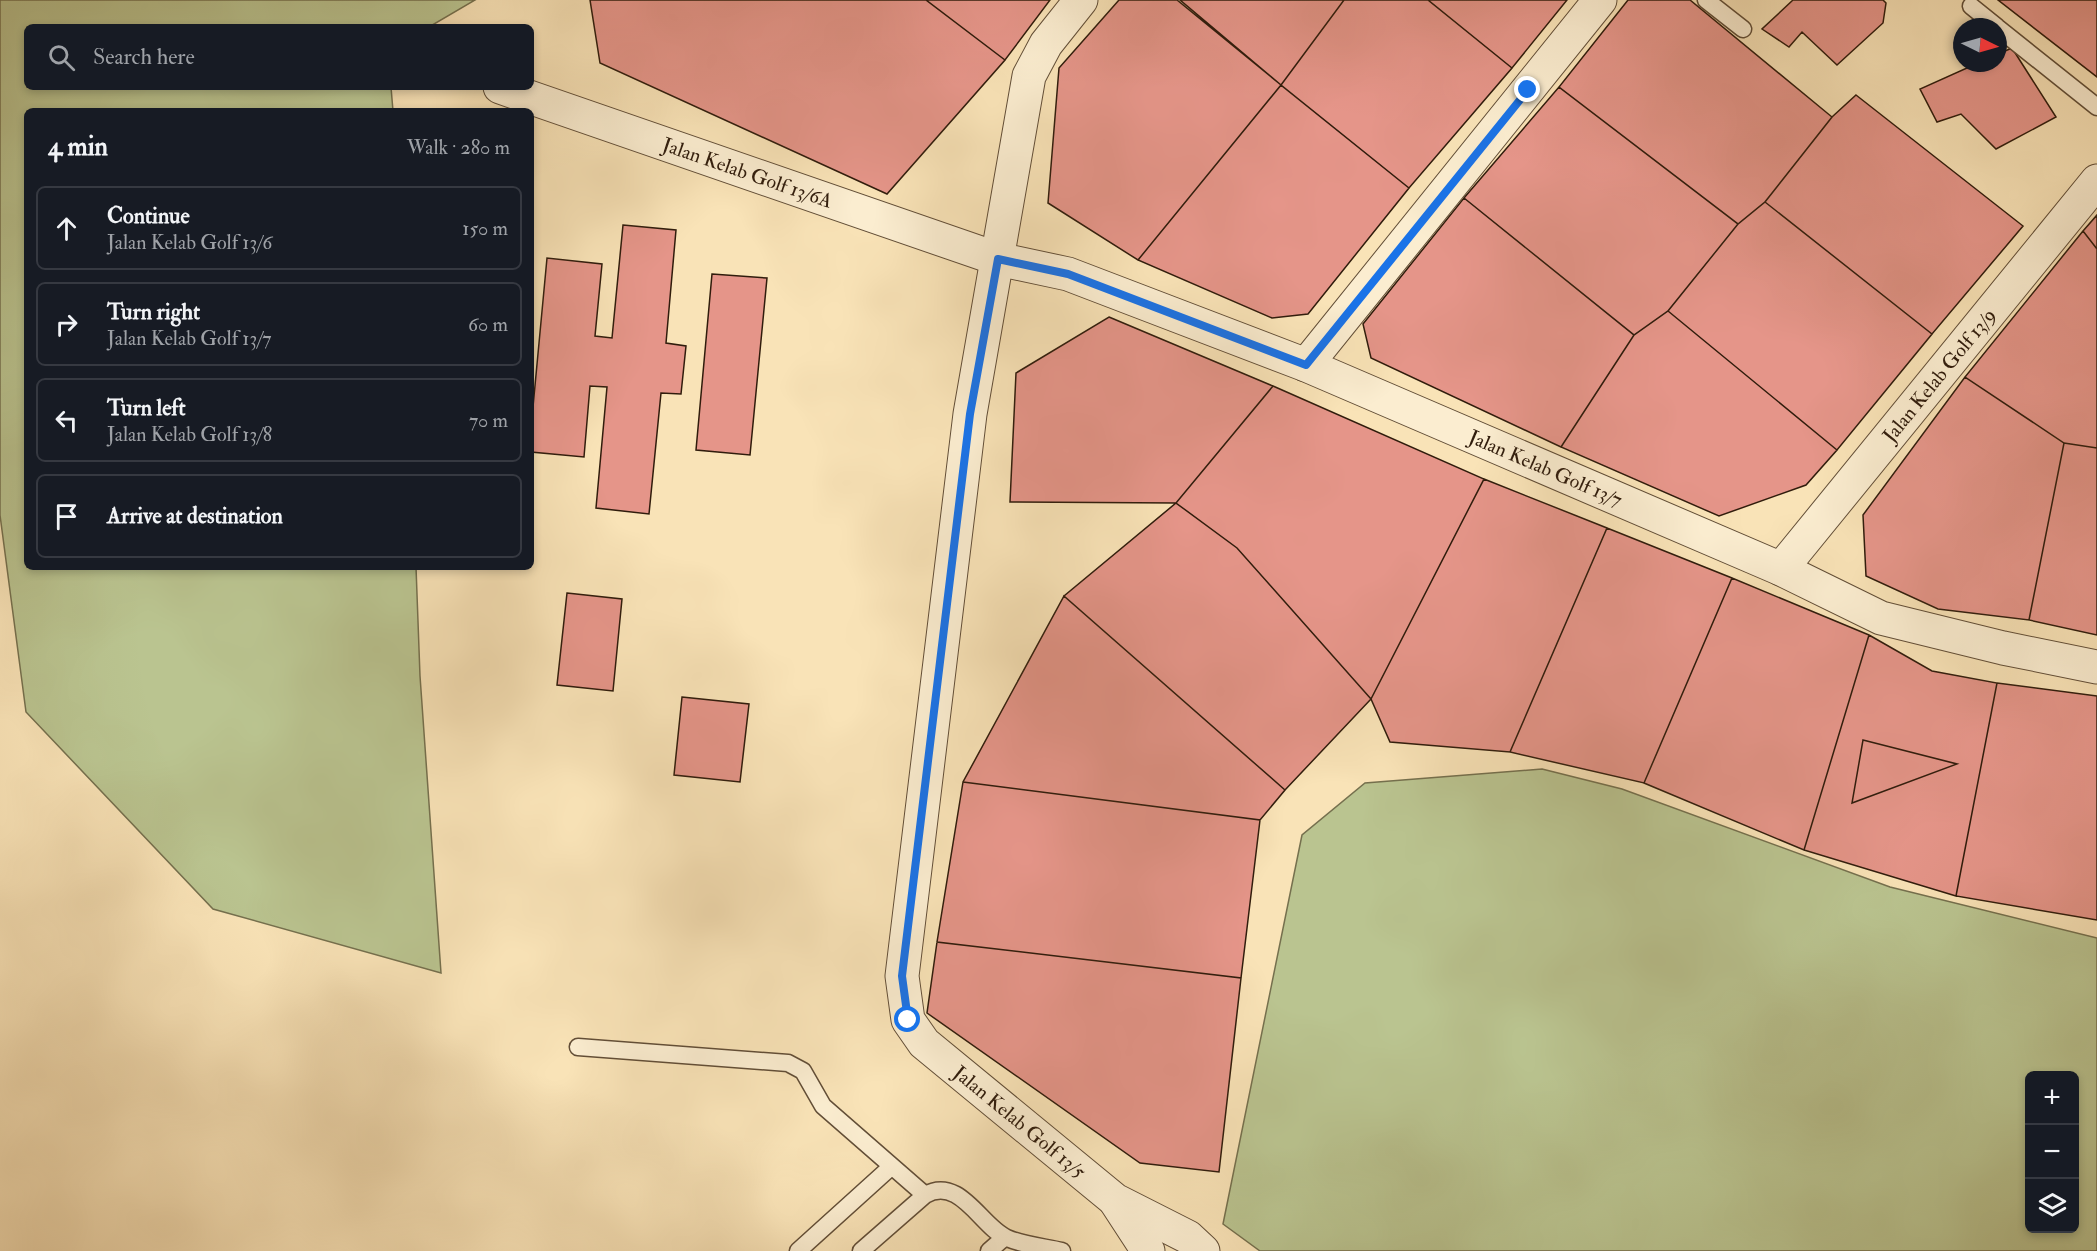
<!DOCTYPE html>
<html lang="en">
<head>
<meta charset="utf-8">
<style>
	body { margin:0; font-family:"IM FELL Double Pica",serif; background:#242831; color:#f1f3f6 }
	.controls { position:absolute; right:18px; bottom:18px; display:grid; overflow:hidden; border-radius:9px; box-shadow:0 3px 9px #0003 }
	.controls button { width:54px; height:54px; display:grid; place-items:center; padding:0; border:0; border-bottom:2px solid #363941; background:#171b24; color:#f1f3f6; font:30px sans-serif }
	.compass { position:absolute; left:1953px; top:18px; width:54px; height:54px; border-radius:50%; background:#171b24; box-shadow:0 3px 9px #0003; rotate:95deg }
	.stop { position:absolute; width:18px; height:18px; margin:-14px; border:4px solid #1a73e8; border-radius:50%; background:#fff }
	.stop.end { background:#1a73e8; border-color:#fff; box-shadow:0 2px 6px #0008 }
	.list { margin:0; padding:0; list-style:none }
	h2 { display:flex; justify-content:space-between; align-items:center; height:78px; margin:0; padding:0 24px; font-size:26px }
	h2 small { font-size:20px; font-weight:400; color:#9ea1a6 }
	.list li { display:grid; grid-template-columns:39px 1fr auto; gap:18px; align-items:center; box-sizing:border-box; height:84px; margin:0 12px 12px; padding:0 12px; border:2px solid #363941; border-radius:9px }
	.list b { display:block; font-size:22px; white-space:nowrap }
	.list p { margin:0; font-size:20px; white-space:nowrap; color:#9ea1a6 }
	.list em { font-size:20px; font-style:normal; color:#9ea1a6 }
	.icon { flex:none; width:33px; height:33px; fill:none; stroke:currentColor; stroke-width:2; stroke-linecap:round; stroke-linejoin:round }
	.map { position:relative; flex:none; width:2097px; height:1251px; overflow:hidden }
	.search { position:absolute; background:#171b24; box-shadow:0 3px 9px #0003; left:24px; top:24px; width:510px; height:66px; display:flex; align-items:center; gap:15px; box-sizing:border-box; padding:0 21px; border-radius:9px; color:#9ea1a6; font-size:22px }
	.panel { position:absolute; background:#171b24; box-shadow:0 3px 9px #0003; left:24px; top:108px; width:510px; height:462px; border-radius:9px }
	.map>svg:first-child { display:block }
	.green { fill:#bac490; stroke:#75704e; stroke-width:1.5; fill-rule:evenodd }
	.building { fill:#e59589; stroke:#301c0c; stroke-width:1.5 }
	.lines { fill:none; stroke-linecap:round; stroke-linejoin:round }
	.service-casing { stroke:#624e37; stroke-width:19 }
	.minor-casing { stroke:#624e37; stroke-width:35 }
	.service { stroke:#fbedd0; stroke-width:16 }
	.minor { stroke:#fbedd0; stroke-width:33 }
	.route { stroke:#1a73e8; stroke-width:8 }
	.labels { text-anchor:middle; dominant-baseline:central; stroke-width:4.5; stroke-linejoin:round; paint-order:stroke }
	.street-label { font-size:20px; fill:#301c0c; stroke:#fbedd0 }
</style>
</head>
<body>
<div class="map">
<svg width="2097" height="1251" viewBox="0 0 2097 1251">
	<rect width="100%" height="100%" fill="#f9e3b7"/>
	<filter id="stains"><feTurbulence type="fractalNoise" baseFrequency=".00333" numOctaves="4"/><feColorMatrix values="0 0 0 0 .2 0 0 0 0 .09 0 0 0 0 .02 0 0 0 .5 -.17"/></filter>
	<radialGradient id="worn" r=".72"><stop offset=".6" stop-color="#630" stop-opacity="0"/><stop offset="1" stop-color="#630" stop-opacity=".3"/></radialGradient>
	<path class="green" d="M0,0H475L429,27H27V87H391L393,111H27V567H416L420,676L441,973L213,909L26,712L0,515Z
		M1542,769L1622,789L1890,887L2097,938V1251H1260L1223,1224L1302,835L1365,783ZM2030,1076H2074V1228H2030Z"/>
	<path class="building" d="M590,0H926L1005,60L887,194L600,63Z
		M926,0H1050L1005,60Z
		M1119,0H1177L1281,85L1138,260L1048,203L1059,68Z
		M1180,0H1344L1281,85Z
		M1344,0H1428L1512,68L1409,188L1281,85Z
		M1428,0H1567L1512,68Z
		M1628,0H1690L1832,117L1765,202L1738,224L1559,87Z
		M1793,0H1883L1886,3L1883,23L1837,65L1802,32L1789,47L1762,29Z
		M1998,0H2097V77Z
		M2012,48L2056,117L1996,149L1961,114L1937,122L1920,89L1978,63H1998V54Z
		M1281,85L1409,188L1308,314L1272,318L1138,260Z
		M1559,87L1738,224L1668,311L1634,335L1464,198Z
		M1856,95L2023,226L1932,334L1765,202L1832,117Z
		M1464,198L1634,335L1561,447L1371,358L1363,324Z
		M1765,202L1932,334L1837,450L1668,311L1738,224Z
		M2097,215V249L2083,231Z
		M623,225L676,230L666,343L686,346L681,394L661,393L649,514L596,508L607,387L590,386L584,457L531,452V428L547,258L602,264L595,336L612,338Z
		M2083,231L2097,249V448L2064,443L1965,377Z
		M712,274L767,278L750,455L696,450Z
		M1668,311L1837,450L1806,485L1719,516L1561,447L1634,335Z
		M1109,317L1273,386L1176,503L1010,502L1016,373Z
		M1965,377L2064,443L2029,620L1938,609L1866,576L1863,515Z
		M1273,386L1484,479L1371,699L1237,548L1176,503Z
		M2064,443L2097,448V635L2029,620Z
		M1484,479L1607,528L1510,752L1390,742L1371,699Z
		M1176,503L1237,548L1371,699L1285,790L1064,596Z
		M1607,528L1732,578L1644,783L1510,752Z
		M1732,578L1869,635L1804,850L1644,783Z
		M567,593L622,599L613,691L557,685Z
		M1064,596L1285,790L1260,820L963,782Z
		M1869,635L1932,671L1997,683L1956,896L1804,850Z
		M1997,683L2097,696V920L1956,896Z
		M682,697L749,704L740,782L674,775Z
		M1863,740L1957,764L1852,803Z
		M963,782L1260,820L1241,978L937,942Z
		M937,942L1241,978L1219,1172L1140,1163L927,1013Z"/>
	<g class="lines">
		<g class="service-casing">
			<path id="service" d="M1706,0L1743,29
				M1971,6L1997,27
				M1998,28L2097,107
				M578,1047L788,1063L803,1071L823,1106L925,1195
				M798,1251L892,1166
				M861,1251L925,1195C960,1175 981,1227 1007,1238C1023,1245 1044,1247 1062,1251
				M989,1251L1005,1237"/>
		</g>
		<g class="minor-casing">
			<g id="minor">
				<path id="s1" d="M1081,0L1046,44L1029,76L970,414L902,976L908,1020L924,1043L1115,1200L1188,1237L1203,1251"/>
				<path id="s2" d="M500,87L998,259L1068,274L1306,365L1781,569L1881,618L2003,648L2097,667"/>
				<path d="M1306,365L1600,0"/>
				<path id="s3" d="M1781,569L2097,181"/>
				<path d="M1116,1202L1148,1251"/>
			</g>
		</g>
		<use href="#service" class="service"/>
		<use href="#minor" class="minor"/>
	</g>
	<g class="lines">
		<path class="route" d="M908,1020L902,976L970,414L998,259L1068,274L1306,365L1528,90"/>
	</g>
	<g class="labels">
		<g class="street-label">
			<text stroke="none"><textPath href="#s2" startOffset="262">Jalan Kelab Golf 13/6A</textPath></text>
			<text stroke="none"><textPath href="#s3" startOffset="250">Jalan Kelab Golf 13/9</textPath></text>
			<text stroke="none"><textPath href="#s2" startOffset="1114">Jalan Kelab Golf 13/7</textPath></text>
			<text stroke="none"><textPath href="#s1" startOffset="1198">Jalan Kelab Golf 13/5</textPath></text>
		</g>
	</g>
	<rect width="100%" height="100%" filter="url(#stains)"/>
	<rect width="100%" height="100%" fill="url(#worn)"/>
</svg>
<div class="controls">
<button>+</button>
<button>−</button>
<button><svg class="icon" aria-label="layers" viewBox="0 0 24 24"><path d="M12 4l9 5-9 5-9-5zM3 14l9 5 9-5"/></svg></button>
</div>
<svg class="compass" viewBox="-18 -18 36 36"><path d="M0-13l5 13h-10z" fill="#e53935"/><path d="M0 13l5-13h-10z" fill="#9ea1a6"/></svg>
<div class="stop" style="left:908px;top:1020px"></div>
<div class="stop end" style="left:1528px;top:90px"></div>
<div class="search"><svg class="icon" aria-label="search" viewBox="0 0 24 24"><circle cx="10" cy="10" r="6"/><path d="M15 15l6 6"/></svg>Search here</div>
<section class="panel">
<h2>4 min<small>Walk · 280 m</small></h2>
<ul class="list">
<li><svg class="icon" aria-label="ahead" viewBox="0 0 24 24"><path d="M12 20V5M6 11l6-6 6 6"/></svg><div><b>Continue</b><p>Jalan Kelab Golf 13/6</p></div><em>150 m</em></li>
<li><svg class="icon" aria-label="right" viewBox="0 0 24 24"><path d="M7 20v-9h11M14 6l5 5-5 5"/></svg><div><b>Turn right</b><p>Jalan Kelab Golf 13/7</p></div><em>60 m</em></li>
<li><svg class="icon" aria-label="left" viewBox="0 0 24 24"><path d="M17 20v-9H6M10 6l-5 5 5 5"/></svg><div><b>Turn left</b><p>Jalan Kelab Golf 13/8</p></div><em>70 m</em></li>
<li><svg class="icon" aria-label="arrive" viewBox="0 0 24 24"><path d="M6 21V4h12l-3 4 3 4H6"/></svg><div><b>Arrive at destination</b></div></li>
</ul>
</section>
</div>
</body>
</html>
